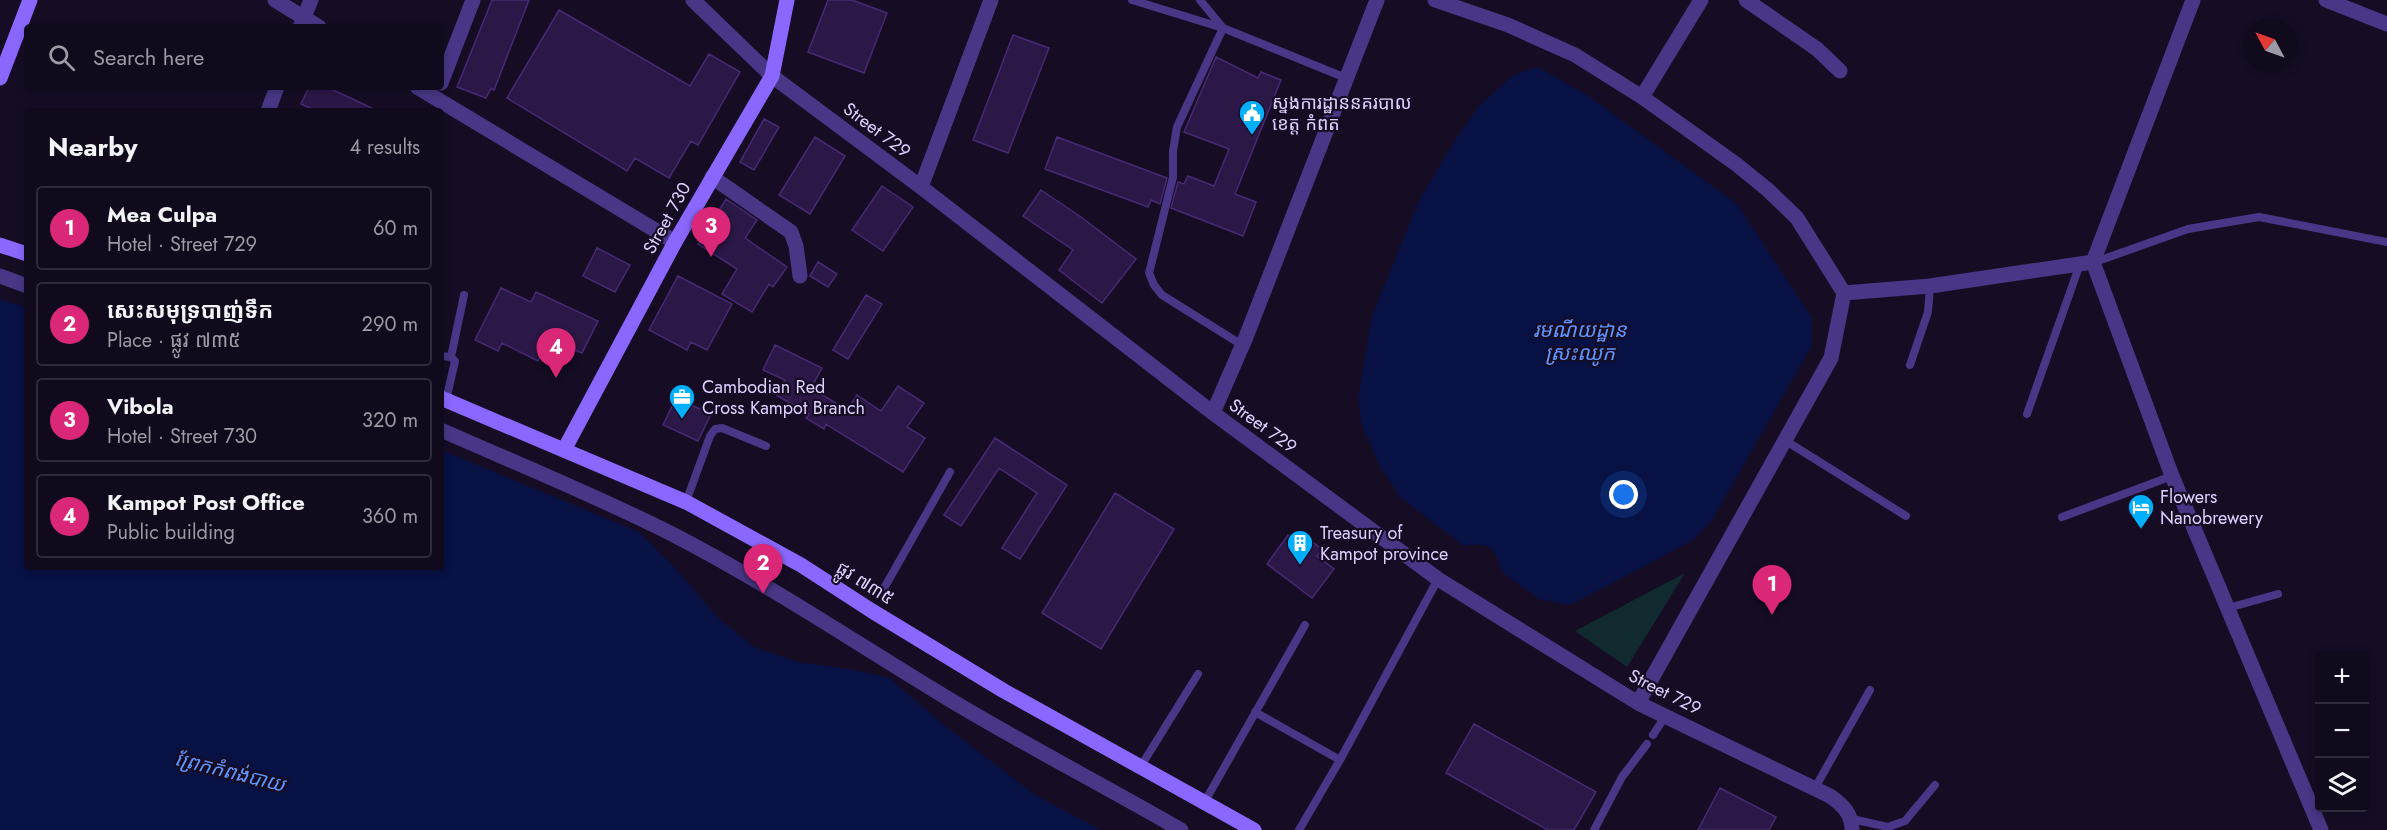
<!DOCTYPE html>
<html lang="en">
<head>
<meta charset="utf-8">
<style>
	body { margin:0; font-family:Jost,"Noto Sans Khmer",sans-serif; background:#191325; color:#f1f3f6 }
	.controls { position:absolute; right:18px; bottom:18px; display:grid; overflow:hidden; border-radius:6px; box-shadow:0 3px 9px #0003 }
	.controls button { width:54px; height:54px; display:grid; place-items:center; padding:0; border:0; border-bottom:2px solid #302b3b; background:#100a1c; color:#f1f3f6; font:30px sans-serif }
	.compass { position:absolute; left:2243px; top:18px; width:54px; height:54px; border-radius:50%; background:#100a1c; box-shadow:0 3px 9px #0003; rotate:311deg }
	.you { position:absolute; left:1624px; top:495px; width:21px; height:21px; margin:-15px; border:4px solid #fff; border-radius:50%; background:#1a73e8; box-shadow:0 0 0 9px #1a73e833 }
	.badge { display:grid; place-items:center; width:39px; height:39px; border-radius:50%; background:#db2777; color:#fff; font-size:20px; font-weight:700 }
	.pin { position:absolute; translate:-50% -50px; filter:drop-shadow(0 2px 3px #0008) }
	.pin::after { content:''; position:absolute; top:32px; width:21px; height:18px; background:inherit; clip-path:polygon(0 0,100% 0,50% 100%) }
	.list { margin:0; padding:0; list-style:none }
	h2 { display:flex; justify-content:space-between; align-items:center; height:78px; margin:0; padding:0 24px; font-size:26px }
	h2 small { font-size:20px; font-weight:400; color:#9c9aa3 }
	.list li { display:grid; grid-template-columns:39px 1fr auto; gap:18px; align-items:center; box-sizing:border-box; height:84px; margin:0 12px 12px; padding:0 12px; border:2px solid #302b3b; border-radius:6px }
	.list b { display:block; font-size:22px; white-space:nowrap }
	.list p { margin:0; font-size:20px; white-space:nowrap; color:#9c9aa3 }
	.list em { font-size:20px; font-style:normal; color:#9c9aa3 }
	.icon { flex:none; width:33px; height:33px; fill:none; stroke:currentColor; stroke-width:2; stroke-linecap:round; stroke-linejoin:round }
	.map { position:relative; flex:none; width:2387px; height:830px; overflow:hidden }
	.search { position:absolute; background:#100a1c; box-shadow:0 3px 9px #0003; left:24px; top:24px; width:420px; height:66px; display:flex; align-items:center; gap:15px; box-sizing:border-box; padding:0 21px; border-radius:6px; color:#9c9aa3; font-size:22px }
	.panel { position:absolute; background:#100a1c; box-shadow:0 3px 9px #0003; left:24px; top:108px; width:420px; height:462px; border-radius:6px }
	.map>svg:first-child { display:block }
	.green { fill:#102a2f }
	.water { fill:#071144 }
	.building { fill:#2b1847; stroke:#472974; stroke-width:1.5 }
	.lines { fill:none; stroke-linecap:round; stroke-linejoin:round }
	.lane { stroke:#493686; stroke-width:8 }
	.street { stroke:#493686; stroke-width:15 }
	.secondary { stroke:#8a68ff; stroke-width:15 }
	.labels { text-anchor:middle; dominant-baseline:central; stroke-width:4.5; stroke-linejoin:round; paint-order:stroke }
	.poi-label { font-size:18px; fill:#dfd1ff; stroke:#160d25; text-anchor:start }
	.street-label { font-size:18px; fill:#dfd1ff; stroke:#160d25 }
	.water-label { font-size:20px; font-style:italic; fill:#5f95ff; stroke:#160d25 }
</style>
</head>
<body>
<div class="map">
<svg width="2387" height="830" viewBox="0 0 2387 830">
	<rect width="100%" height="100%" fill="#160d25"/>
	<path class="green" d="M1685,573L1627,667L1575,631Z"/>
	<path class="water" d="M1537,67L1587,95L1737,204L1812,318V345L1712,520L1692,541L1570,605L1539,599L1502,572C1496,548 1489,541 1464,546L1401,498L1381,468L1362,426L1358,399L1361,382L1372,316L1419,201L1453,143L1479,106L1512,76Z
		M0,299L27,308V567H441V450L639,532L678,571L717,617L754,647L797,662L849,669L889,678L939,721L1035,795L1101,830H0Z"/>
	<path class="building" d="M492,0H529L494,90L491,88L486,98L457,87Z
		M828,0H852L887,13L864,73L808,52Z
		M559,10L690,86L709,54L740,72L698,145L691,141L669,178L635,158L627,171L507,98Z
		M1013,35L1049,48L1008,153L973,140Z
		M1216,57L1258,78L1261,72L1281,80L1235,194L1256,202L1243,236L1171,208L1178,182L1184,184L1188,176L1214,186L1229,149L1184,132Z
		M309,87H327L378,111H317L301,104Z
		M764,119L779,127L754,170L740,162Z
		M815,137L845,156L810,214L779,195Z
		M1057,137L1167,178L1160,204L1151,200L1148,207L1045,169Z
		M882,186L913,207L883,251L852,230Z
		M1041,190L1081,217L1136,259L1102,303L1059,270L1073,250L1023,216Z
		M726,199L757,220L745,238L787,267L773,287L769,284L752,312L722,294L737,269L698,244Z
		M597,248L630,265L615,292L583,276Z
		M818,262L837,274L828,287L810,276Z
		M678,276L732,304L707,350L691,342L687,350L649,330Z
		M501,288L531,302L536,292L598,321L582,353L548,340L538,361L502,343L498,351L475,340Z
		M866,295L882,304L848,359L833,350Z
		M775,345L822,368L811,388L847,410L857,395L881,411L898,386L924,403L907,427L925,438L903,472L826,424L824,429L806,418L809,414L776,395L785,380L763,370Z
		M676,398L711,414L698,441L663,425Z
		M995,438L1067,485L1020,559L1002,548L1037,493L999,468L961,526L944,515Z
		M1115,493L1174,529L1101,649L1042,613Z
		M1288,535L1303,546L1308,539L1322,549L1317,556L1334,569L1312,598L1267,564Z
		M1474,724L1596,792L1574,830H1548L1446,773Z
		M1720,788L1776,817L1769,830H1698Z"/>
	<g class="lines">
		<path class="lane" d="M1132,0L1223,28L1346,78
			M1200,0L1223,28L1177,127L1173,151V177L1149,273L1154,285L1162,295L1242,345
			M2095,262L2188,229L2259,217L2387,242
			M441,356L451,357L455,361L446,400
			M451,357L464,295
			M1910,365L1928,312L1930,286
			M2027,414L2080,264
			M1786,441L1906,516
			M686,502L710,436L715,429L722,428L766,446
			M2062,517L2172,476
			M883,590L950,472
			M2228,608L2278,594
			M1255,712L1340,760
			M1653,735L1666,715
			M1141,766L1198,674
			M1815,788L1870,690
			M1204,803L1305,625
			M1852,819L1888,827L1905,821L1935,785
			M1299,830L1340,760L1438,579
			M1594,830L1622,777L1647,744"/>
		<path class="street" d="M275,0L319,27
			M693,0L772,76L921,187L1213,413L1438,579L1638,703L1830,796C1843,805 1852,814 1852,830
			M1435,0L1508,25L1575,55L1642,97L1736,164L1768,190L1797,218L1844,293L1930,286L2093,262
			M1746,0L1817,49L1840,71
			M2193,0L2093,262L2172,476L2321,830
			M2326,0L2387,24
			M300,27L311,0
			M441,83L473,0
			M417,87L675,242
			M1642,97L1701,0
			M268,111L277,87
			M712,177L791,232L796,246L800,276
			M921,187L991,0
			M0,276L27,286
			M1213,413L1246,337L1377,0
			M441,430C518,464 597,496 672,534C769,584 859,645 952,701C1027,746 1105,786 1181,830
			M1638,703L1831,358L1844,293"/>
		<path class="secondary" d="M0,78L30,0
			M0,245L27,254
			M441,398L686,502L801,565L872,611L1004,691L1254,830
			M564,450L675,242L772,76L787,0"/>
	</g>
	<defs>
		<g id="civic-pin" transform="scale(1.35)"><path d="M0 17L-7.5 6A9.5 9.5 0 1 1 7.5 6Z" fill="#00b0fc" stroke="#160d25"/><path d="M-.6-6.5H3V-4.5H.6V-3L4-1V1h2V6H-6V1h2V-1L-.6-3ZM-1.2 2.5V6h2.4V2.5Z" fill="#fff"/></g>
		<g id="office-pin" transform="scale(1.35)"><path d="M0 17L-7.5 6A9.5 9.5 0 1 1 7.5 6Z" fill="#00b0fc" stroke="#160d25"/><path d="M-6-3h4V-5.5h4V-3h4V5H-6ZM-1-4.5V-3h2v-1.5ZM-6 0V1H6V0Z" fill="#fff"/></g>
		<g id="hotel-pin" transform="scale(1.35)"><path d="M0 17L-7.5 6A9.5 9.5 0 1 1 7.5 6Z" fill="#00b0fc" stroke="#160d25"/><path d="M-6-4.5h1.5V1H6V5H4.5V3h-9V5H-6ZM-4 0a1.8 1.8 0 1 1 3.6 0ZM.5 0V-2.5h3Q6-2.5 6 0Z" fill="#fff"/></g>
		<g id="building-pin" transform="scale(1.35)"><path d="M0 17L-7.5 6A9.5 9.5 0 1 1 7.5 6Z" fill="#00b0fc" stroke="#160d25"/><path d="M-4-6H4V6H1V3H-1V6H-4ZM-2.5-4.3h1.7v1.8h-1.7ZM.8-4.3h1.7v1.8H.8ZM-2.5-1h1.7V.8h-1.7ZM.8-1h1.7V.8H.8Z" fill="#fff"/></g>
	</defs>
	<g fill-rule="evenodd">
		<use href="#civic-pin" x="1252" y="113"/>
		<use href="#office-pin" x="682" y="397"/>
		<use href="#hotel-pin" x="2141" y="507"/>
		<use href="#building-pin" x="1300" y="543"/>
	</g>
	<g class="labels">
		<g class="poi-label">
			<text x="1272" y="103">ស្នងការដ្ឋាននគរបាល<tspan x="1272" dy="21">ខេត្ត កំពត</tspan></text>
			<text x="702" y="387">Cambodian Red<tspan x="702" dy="21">Cross Kampot Branch</tspan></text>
			<text x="2160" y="497">Flowers<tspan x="2160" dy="21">Nanobrewery</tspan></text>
			<text x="1320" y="533">Treasury of<tspan x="1320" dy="21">Kampot province</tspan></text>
		</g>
		<g class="street-label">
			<text transform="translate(877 130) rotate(37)">Street 729</text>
			<text transform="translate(667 218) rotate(-61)">Street 730</text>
			<text transform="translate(1263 426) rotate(36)">Street 729</text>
			<text transform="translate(865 583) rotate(32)">ផ្លូវ ៧៣៥</text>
			<text transform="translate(1665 692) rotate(27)">Street 729</text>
		</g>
		<g class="water-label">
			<text x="1580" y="330">រមណីយដ្ឋាន<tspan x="1580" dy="23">ស្រះឈូក</tspan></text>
			<text transform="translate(230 772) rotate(14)">ព្រែកកំពង់បាយ</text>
		</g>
	</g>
</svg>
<div class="controls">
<button>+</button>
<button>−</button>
<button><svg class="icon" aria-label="layers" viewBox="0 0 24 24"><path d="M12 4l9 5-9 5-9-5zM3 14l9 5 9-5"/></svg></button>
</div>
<svg class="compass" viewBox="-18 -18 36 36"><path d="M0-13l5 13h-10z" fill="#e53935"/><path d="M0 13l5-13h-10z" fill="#9c9aa3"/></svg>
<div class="you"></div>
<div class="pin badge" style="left:1772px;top:615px">1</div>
<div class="pin badge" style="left:763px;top:594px">2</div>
<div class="pin badge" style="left:711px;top:257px">3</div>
<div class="pin badge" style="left:556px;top:378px">4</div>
<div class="search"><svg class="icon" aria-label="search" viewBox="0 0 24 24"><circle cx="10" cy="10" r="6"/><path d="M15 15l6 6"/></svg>Search here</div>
<section class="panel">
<h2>Nearby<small>4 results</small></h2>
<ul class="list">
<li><span class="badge">1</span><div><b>Mea Culpa</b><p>Hotel · Street 729</p></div><em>60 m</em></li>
<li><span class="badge">2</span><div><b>សេះសមុទ្របាញ់ទឹក</b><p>Place · ផ្លូវ ៧៣៥</p></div><em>290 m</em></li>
<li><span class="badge">3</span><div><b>Vibola</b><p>Hotel · Street 730</p></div><em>320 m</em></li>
<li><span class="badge">4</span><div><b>Kampot Post Office</b><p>Public building</p></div><em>360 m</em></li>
</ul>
</section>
</div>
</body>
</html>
